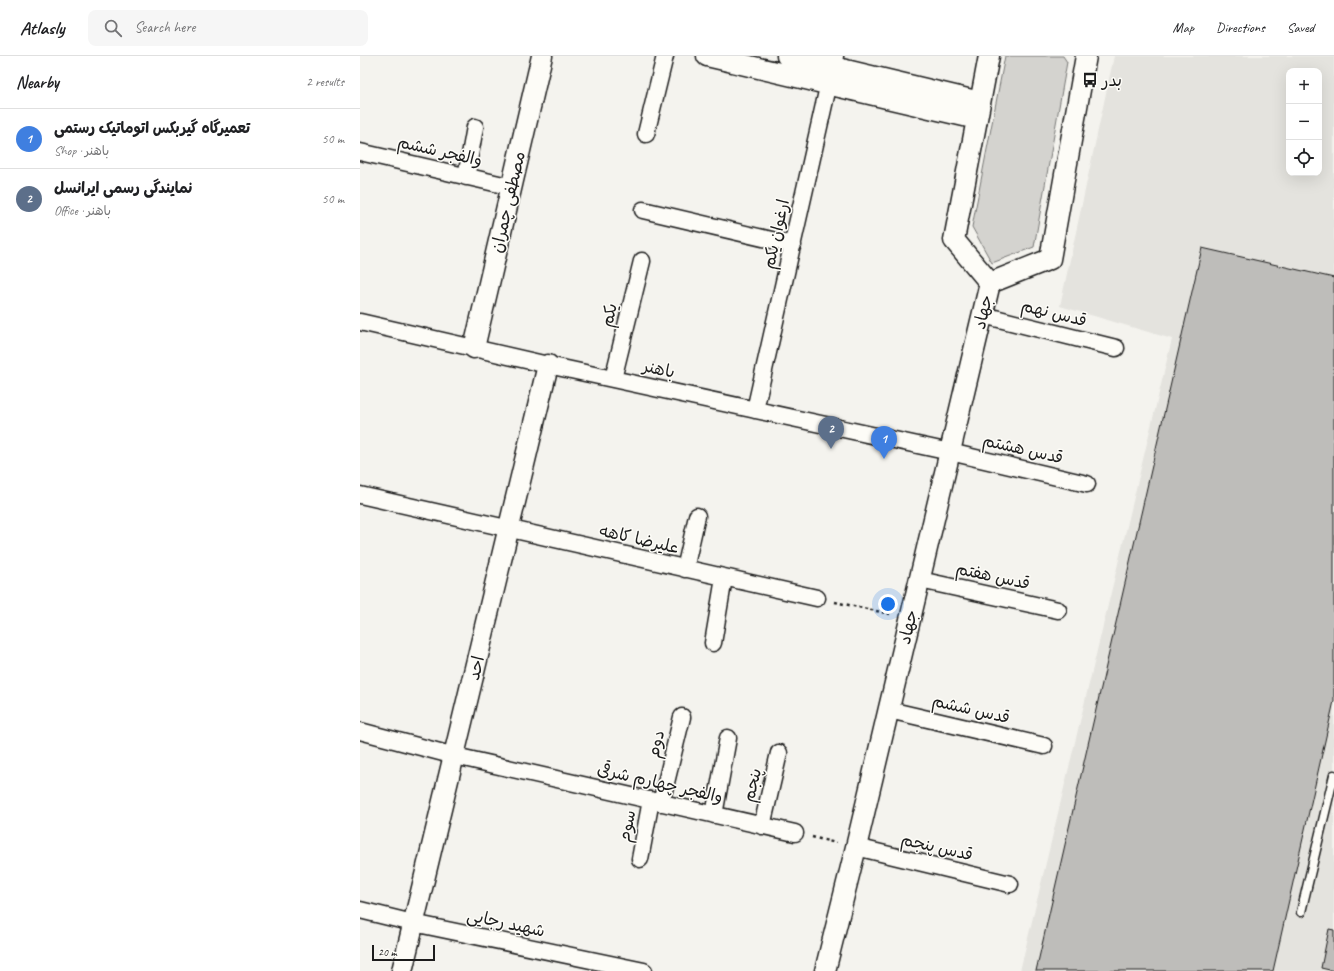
<!DOCTYPE html>
<html lang="en">
<head>
<meta charset="utf-8">
<style>
	body { margin:0; font-family:Caveat,"Playpen Sans Arabic",sans-serif; background:#f6f6f6; color:#202124 }
	.controls { position:absolute; right:12px; top:12px; display:grid; overflow:hidden; border-radius:8px; box-shadow:0 4px 16px #0002 }
	.controls button { width:36px; height:36px; display:grid; place-items:center; padding:0; border:0; border-bottom:1px solid #e0e0e0; background:#fff; color:#202124; font:20px sans-serif }
	.scale { position:absolute; left:12px; bottom:10px; width:63px; box-sizing:border-box; padding-left:4px; border:2px solid #1c1c1c; border-top:0; font-size:11px; line-height:14px; white-space:nowrap; color:#1c1c1c; -webkit-text-stroke:3px #fdfcf7; paint-order:stroke }
	.you { position:absolute; left:528px; top:548px; width:14px; height:14px; margin:-10px; border:3px solid #fff; border-radius:50%; background:#1a73e8; box-shadow:0 0 0 6px #1a73e833 }
	.badge { display:grid; place-items:center; width:26px; height:26px; border-radius:50%; background:#2563eb; color:#fff; font-size:13px; font-weight:700 }
	.pin { position:absolute; translate:-50% -33px; filter:drop-shadow(0 1px 2px #0008) }
	.pin::after { content:''; position:absolute; top:21px; width:14px; height:12px; background:inherit; clip-path:polygon(0 0,100% 0,50% 100%) }
	.list { margin:0; padding:0; list-style:none }
	h2 { display:flex; justify-content:space-between; align-items:center; height:52px; margin:0; padding:0 16px; font-size:17px }
	h2 small { font-size:13px; font-weight:400; color:#757577 }
	.list li { display:grid; grid-template-columns:26px 1fr auto; gap:12px; align-items:center; box-sizing:border-box; height:60px; padding:0 16px; border-top:1px solid #e0e0e0 }
	.list b { display:block; font-size:15px; white-space:nowrap }
	.list p { margin:0; font-size:13px; white-space:nowrap; color:#757577 }
	.list em { font-size:13px; font-style:normal; color:#757577 }
	.icon { flex:none; width:22px; height:22px; fill:none; stroke:currentColor; stroke-width:2; stroke-linecap:round; stroke-linejoin:round }
	.map { position:relative; flex:none; width:974px; height:915px; overflow:hidden }
	header { display:flex; align-items:center; gap:24px; box-sizing:border-box; height:56px; padding:0 20px; background:#fff; border-bottom:1px solid #e0e0e0 }
	header strong { font-size:19px }
	nav { display:flex; gap:22px; margin-inline-start:auto; font-size:14px }
	.search { width:280px; height:36px; background:#f6f6f6; display:flex; align-items:center; gap:10px; box-sizing:border-box; padding:0 14px; border-radius:8px; color:#757577; font-size:15px }
	main { display:flex }
	aside { flex:1; background:#fff }
	.map>svg:first-child { display:block }
	.built { fill:#e4e3de; fill-rule:evenodd }
	.green { fill:#d4d3cf; stroke:#787876 }
	.building { fill:#bebdba; stroke:#1c1c1c }
	.lines { fill:none; stroke-linecap:round; stroke-linejoin:round }
	.service-casing { stroke:#1c1c1c; stroke-width:11 }
	.minor-casing { stroke:#1c1c1c; stroke-width:19 }
	.tertiary-casing { stroke:#1c1c1c; stroke-width:23 }
	.path { stroke:#1c1c1c; stroke-width:2.5; stroke-dasharray:3 3; stroke-linecap:butt }
	.service { stroke:#fdfcf7; stroke-width:8 }
	.minor { stroke:#fdfcf7; stroke-width:16 }
	.tertiary { stroke:#fdfcf7; stroke-width:20 }
	.labels { text-anchor:middle; dominant-baseline:central; stroke-width:3; stroke-linejoin:round; paint-order:stroke }
	.poi-label { font-size:17px; fill:#1c1c1c; stroke:#fdfcf7; text-anchor:start }
	.street-label { font-size:17px; fill:#1c1c1c; stroke:#fdfcf7 }
</style>
</head>
<body>
<header>
<strong>Atlasly</strong>
<div class="search"><svg class="icon" aria-label="search" viewBox="0 0 24 24"><circle cx="10" cy="10" r="6"/><path d="M15 15l6 6"/></svg>Search here</div>
<nav><a>Map</a><a>Directions</a><a>Saved</a></nav>
</header>
<main>
<aside>
<h2>Nearby<small>2 results</small></h2>
<ul class="list">
<li><span class="badge" style="background:#3f7fe0">1</span><div><b>تعمیرگاه گیربکس اتوماتیک رستمی</b><p>Shop · باهنر</p></div><em>50 m</em></li>
<li><span class="badge" style="background:#5c6f8a">2</span><div><b>نمایندگی رسمی ایرانسل</b><p>Office · باهنر</p></div><em>50 m</em></li>
</ul>
</aside>
<div class="map">
<svg width="974" height="915" viewBox="0 0 974 915">
	<rect width="100%" height="100%" fill="#f4f3ee"/>
	<filter id="ink" filterUnits="userSpaceOnUse"><feTurbulence type="fractalNoise" baseFrequency=".025" numOctaves="2"/><feDisplacementMap in="SourceGraphic" scale="8" xChannelSelector="R" yChannelSelector="G"/><feConvolveMatrix kernelMatrix="1 2 1 2 8 2 1 2 1" color-interpolation-filters="sRGB"/></filter>
	<g filter="url(#ink)">
		<path class="built" d="M754,0H974V915H660L812,283L700,250ZM929,15H959V117H929Z"/>
		<path class="green" d="M645,0H703L707,6L674,191L632,207L612,171Z"/>
		<path class="building" d="M842,192L974,222V645L913,915H676Z
			M969,873L974,874V915L961,912Z"/>
		<g class="lines">
			<g class="service-casing">
				<path id="service" d="M941,856L974,719"/>
			</g>
			<g class="minor-casing">
				<path id="minor" d="M286,78L305,0
					M0,96L152,131
					M106,121L115,71
					M283,154L433,189
					M623,259L756,292
					M0,266L188,309L590,396L727,428
					M253,323L282,205
					M395,354L475,0
					M0,439L457,542
					M325,513L337,460
					M560,524L698,554
					M353,587L364,522
					M529,654L684,690
					M0,675L95,700L435,777
					M301,747L322,661
					M354,759L368,682
					M402,770L419,697
					M496,791L650,828
					M280,803L291,744
					M0,854L53,867L284,915"/>
			</g>
			<g class="tertiary-casing">
				<path id="tertiary" d="M347,0L617,63
					M427,0L620,46
					M629,0L594,184L630,227
					M630,227L690,203L726,0
					M114,292L182,0
					M42,915L188,309
					M465,915L496,791L630,227"/>
			</g>
			<path class="path" d="M475,546L530,558
				M452,781L476,787"/>
			<use href="#service" class="service"/>
			<use href="#minor" class="minor"/>
			<use href="#tertiary" class="tertiary"/>
		</g>
	</g>
	<defs>
		<g id="bus-bare" transform="scale(1.2)"><path d="M-5-6H5V4H4V6H2V4H-2V6H-4V4H-5ZM-3.5-4V0h7V-4ZM-3.5 1.2v1.5H-2V1.2ZM2 1.2v1.5H3.5V1.2Z" fill="#1c1c1c" stroke="#fdfcf7" stroke-width="2.5" paint-order="stroke"/></g>
	</defs>
	<g fill-rule="evenodd">
		<use href="#bus-bare" x="730" y="24"/>
	</g>
	<g class="labels">
		<g class="poi-label">
			<text x="742" y="24">بدر</text>
		</g>
		<g class="street-label">
			<text transform="translate(80 95) rotate(13)">والفجر ششم</text>
			<text transform="translate(148 146) rotate(-77)">مصطفی چمران</text>
			<text transform="translate(416 178) rotate(-77)">ارغوان یکم</text>
			<text transform="translate(623 256) rotate(-77)">جهاد</text>
			<text transform="translate(694 257) rotate(14)">قدس نهم</text>
			<text transform="translate(249 259) rotate(-76)">یکم</text>
			<text transform="translate(299 313) rotate(12)">باهنر</text>
			<text transform="translate(663 393) rotate(13)">قدس هشتم</text>
			<text transform="translate(279 483) rotate(13)">علیرضا کاهه</text>
			<text transform="translate(633 520) rotate(12)">قدس هفتم</text>
			<text transform="translate(548 571) rotate(-77)">جهاد</text>
			<text transform="translate(116 612) rotate(-77)">احد</text>
			<text transform="translate(611 653) rotate(13)">قدس ششم</text>
			<text transform="translate(296 688) rotate(-77)">دوم</text>
			<text transform="translate(300 727) rotate(13)">والفجر چهارم شرقی</text>
			<text transform="translate(392 729) rotate(-76)">پنجم</text>
			<text transform="translate(267 770) rotate(-79)">سوم</text>
			<text transform="translate(577 791) rotate(13)">قدس پنجم</text>
			<text transform="translate(146 867) rotate(12)">شهید رجایی</text>
		</g>
	</g>
</svg>
<div class="controls">
<button>+</button>
<button>−</button>
<button><svg class="icon" aria-label="locate" viewBox="0 0 24 24"><circle cx="12" cy="12" r="6"/><path d="M12 2v4M12 18v4M2 12h4M18 12h4"/></svg></button>
</div>
<div class="scale">20 m</div>
<div class="you"></div>
<div class="pin badge" style="left:524px;top:403px;background:#3f7fe0">1</div>
<div class="pin badge" style="left:471px;top:393px;background:#5c6f8a">2</div>
</div>
</main>
</body>
</html>
